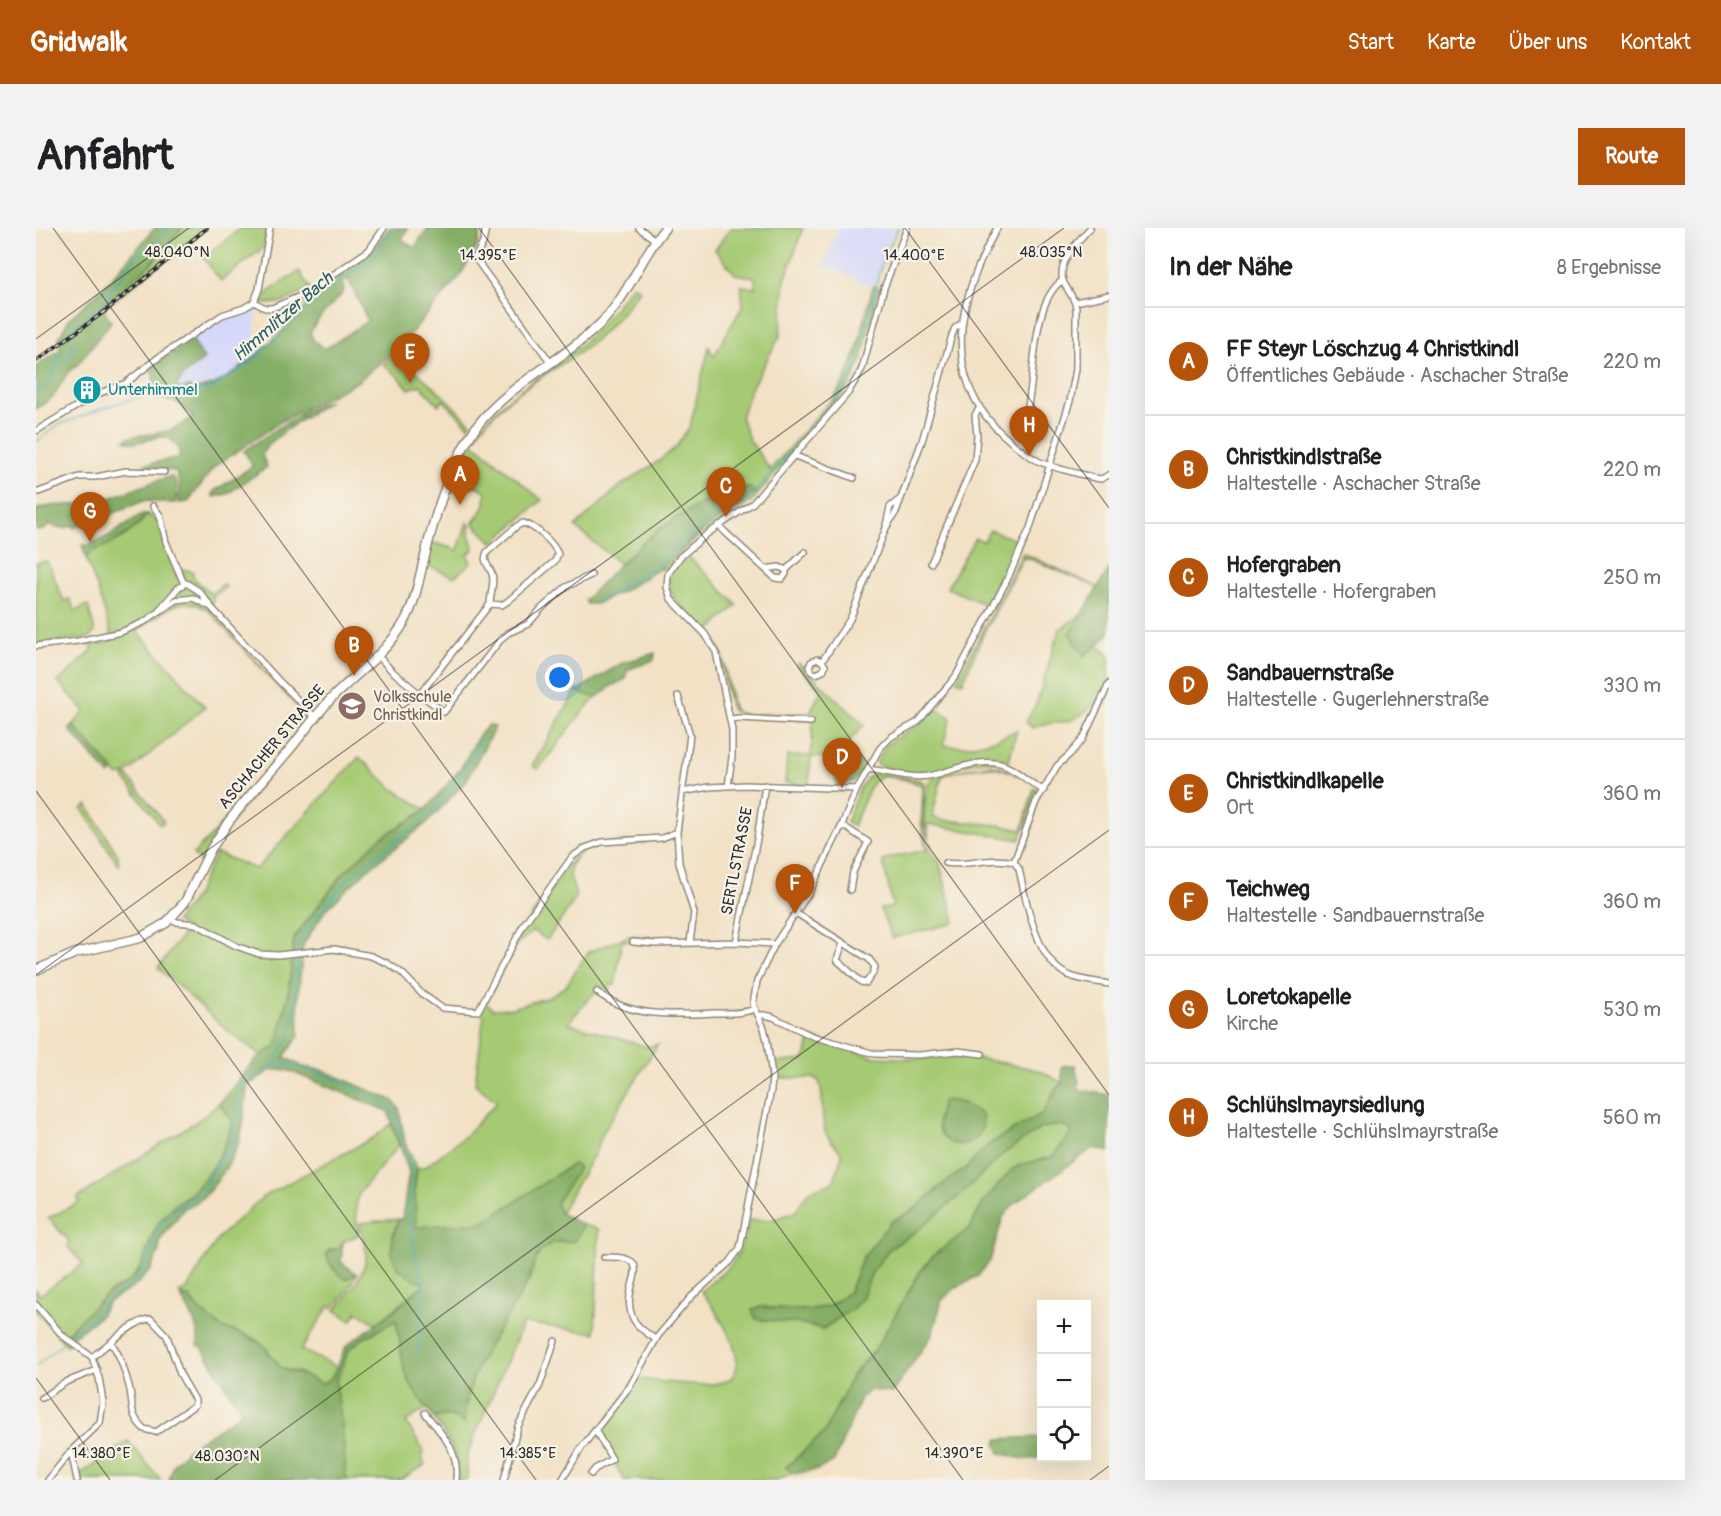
<!DOCTYPE html>
<html lang="de">
<head>
<meta charset="utf-8">
<style>
	body { margin:0; font-family:Pangolin,sans-serif; background:#f2f2f2; color:#202124 }
	.controls { position:absolute; right:18px; bottom:18px; display:grid; overflow:hidden; border-radius:0px; box-shadow:0 6px 24px #0002 }
	.controls button { width:54px; height:54px; display:grid; place-items:center; padding:0; border:0; border-bottom:2px solid #e0e0e0; background:#fff; color:#202124; font:30px sans-serif }
	.you { position:absolute; left:524px; top:450px; width:21px; height:21px; margin:-15px; border:4px solid #fff; border-radius:50%; background:#1a73e8; box-shadow:0 0 0 9px #1a73e833 }
	.badge { display:grid; place-items:center; width:39px; height:39px; border-radius:50%; background:#b45309; color:#fff; font-size:20px; font-weight:700 }
	.pin { position:absolute; translate:-50% -50px; filter:drop-shadow(0 2px 3px #0008) }
	.pin::after { content:''; position:absolute; top:32px; width:21px; height:18px; background:inherit; clip-path:polygon(0 0,100% 0,50% 100%) }
	.list { margin:0; padding:0; list-style:none }
	h2 { display:flex; justify-content:space-between; align-items:center; height:78px; margin:0; padding:0 24px; font-size:26px }
	h2 small { font-size:20px; font-weight:400; color:#757577 }
	.list li { display:grid; grid-template-columns:39px 1fr auto; gap:18px; align-items:center; box-sizing:border-box; height:108px; padding:0 24px; border-top:2px solid #e0e0e0 }
	.list b { display:block; font-size:22px; white-space:nowrap }
	.list p { margin:0; font-size:20px; white-space:nowrap; color:#757577 }
	.list em { font-size:20px; font-style:normal; color:#757577 }
	.icon { flex:none; width:33px; height:33px; fill:none; stroke:currentColor; stroke-width:2; stroke-linecap:round; stroke-linejoin:round }
	.map { position:relative; flex:none; width:1073px; height:1252px; overflow:hidden; border-radius:0px }
	header { display:flex; align-items:center; gap:36px; box-sizing:border-box; height:84px; padding:0 30px; background:#b45309; color:#fff }
	header strong { font-size:28px }
	nav { display:flex; gap:33px; margin-inline-start:auto; font-size:21px }
	.intro { display:flex; align-items:center; justify-content:space-between; box-sizing:border-box; height:144px; padding:0 36px }
	h1 { margin:0; font-size:42px }
	.button { padding:15px 27px; border-radius:0px; background:#b45309; color:#fff; font-size:21px; font-weight:700 }
	main { display:flex; gap:36px; padding:0 36px }
	aside { flex:1; background:#fff; border-radius:0px; box-shadow:0 6px 24px #0002 }
	.map>svg:first-child { display:block }
	.built { fill:#d5d8f9 }
	.green { fill:#a6ca73; stroke:#687a4f; stroke-width:1.5 }
	.forest { fill:#84ae65; stroke:#586c48; stroke-width:1.5; fill-rule:evenodd }
	.lines { fill:none; stroke-linecap:round; stroke-linejoin:round }
	.stream { stroke:#3aaab8; stroke-width:1.5 }
	.street-casing { stroke:#8e8678; stroke-width:8 }
	.secondary-casing { stroke:#8e8678; stroke-width:11 }
	.street { stroke:#fff; stroke-width:5 }
	.secondary { stroke:#fff; stroke-width:8 }
	.rail-casing { stroke:#2b2b2b; stroke-width:4 }
	.rail { stroke:#f7f3e8; stroke-width:1.5; stroke-dasharray:4.5; stroke-linecap:butt }
	.ticks { fill:none; stroke:#2b2b2b; stroke-width:1.5; stroke-opacity:0.45 }
	.labels { text-anchor:middle; dominant-baseline:central; stroke-width:4.5; stroke-linejoin:round; paint-order:stroke }
	.culture-label { font-size:16px; fill:#0d838f; stroke:#f7f3e8; text-anchor:start }
	.education-label { font-size:16px; fill:#785e54; stroke:#f7f3e8; text-anchor:start }
	.street-label { font-size:16px; fill:#2b2b2b; stroke:#f7f3e8 }
	.water-label { font-size:18px; font-style:italic; fill:#315e63; stroke:#f7f3e8 }
	.ticks-label { font-size:15px; text-anchor:middle; fill:#2b2b2b; stroke:#f7f3e8; stroke-width:4.5; stroke-linejoin:round; paint-order:stroke }
</style>
</head>
<body>
<header>
<strong>Gridwalk</strong>
<nav><a>Start</a><a>Karte</a><a>Über uns</a><a>Kontakt</a></nav>
</header>
<div class="intro"><h1>Anfahrt</h1><a class="button">Route</a></div>
<main>
<div class="map">
<svg width="1073" height="1252" viewBox="0 0 1073 1252">
	<rect width="100%" height="100%" fill="#f7f3e8"/>
	<filter id="ink" filterUnits="userSpaceOnUse"><feTurbulence type="fractalNoise" baseFrequency=".0167" numOctaves="2"/><feDisplacementMap in="SourceGraphic" scale="12" xChannelSelector="R" yChannelSelector="G"/><feConvolveMatrix kernelMatrix="1 2 1 2 8 2 1 2 1" color-interpolation-filters="sRGB"/></filter>
	<filter id="wash" filterUnits="userSpaceOnUse"><feTurbulence type="fractalNoise" baseFrequency=".008" numOctaves="4" result="noise"/><feDisplacementMap in="SourceGraphic" scale="24" xChannelSelector="R" yChannelSelector="G"/><feGaussianBlur stdDeviation="1.35" result="paint"/><feColorMatrix in="noise" values="0 0 0 0 0 0 0 0 0 0 0 0 0 0 0 0 0 1.4 0 .05"/><feComposite in="paint" operator="in"/></filter>
	<g filter="url(#wash)">
		<rect width="100%" height="100%" fill="#f2e1c5"/>
		<path class="built" d="M803,0H860L851,17L837,58L787,37Z
			M223,81L219,93V113L226,123L197,145L177,157L156,162L155,159L142,161V155L148,147L168,131L156,111L192,88Z"/>
		<path class="green" d="M146,0H168L68,81L65,78L115,36Z
			M205,0H231L228,19L185,53L167,30Z
			M694,0H767L749,52L744,108L715,160L705,189L713,211L734,242L799,168L809,153L821,122L837,58L843,59L825,133L814,157L716,273L685,292L660,311L636,334L629,344L625,340L675,295L704,277L719,264L713,260L665,276L620,303L584,336L539,299L584,258L620,235L640,219L654,198L673,119L678,128L707,77L705,58L719,60V49L699,46L679,22Z
			M263,43L274,60C260,68 243,79 226,75L225,69Z
			M597,57L604,62C587,83 572,103 550,120C509,149 463,168 436,214L506,272L457,315L437,295L449,277L450,264C441,256 428,256 420,247C422,236 429,224 435,214C462,169 508,149 545,116C565,99 581,76 597,57Z
			M360,126L398,159L435,195L433,198L407,172L403,177L384,157L373,161L363,149L347,136Z
			M111,286L121,292L140,348L148,341L157,344V349L175,366L187,356L190,359L178,368L174,383L265,482L269,491L260,508L165,635L157,626L178,605L254,514L267,492L264,482L174,384C145,362 126,385 101,403L169,479L90,546L128,594L124,597L88,550L89,546L82,548L37,497L49,483L22,454L57,422L54,417L68,416L85,407L76,409L62,362L50,330L53,325L103,297Z
			M431,294L434,297L433,307L438,320L432,327L435,335L418,349L390,337L395,314L422,322Z
			M954,302L985,314L953,378L911,360L939,310L948,313Z
			M987,325L1061,359L992,330L986,331L946,409L927,454L921,452Z
			M651,327L701,377L673,403L686,426L697,480L700,484L708,487L774,485L785,462L761,437L763,435L828,497L808,519L829,539L818,553L801,558L797,530L775,529L773,557L749,555L751,528H775L777,492L713,489L704,487L696,482C686,458 690,429 674,407C664,393 635,375 633,358C632,345 642,335 651,327Z
			M11,333L28,373L34,371L39,383L52,377L59,404L53,410L0,415V335Z
			M1047,385L1034,406L1048,428L1061,418L1073,426C1073,434 1073,446 1072,454C1065,469 1050,488 1033,493C1020,496 1009,493 997,500L990,494L1001,474L1023,402Z
			M540,463L560,470C537,491 523,518 502,541L496,538Z
			M898,479L915,490L907,517C930,522 960,513 981,502L972,536C945,526 919,541 893,545C878,547 855,543 842,537L841,533L851,516L885,495Z
			M323,529L356,560L390,582L343,611L305,648L258,710L252,769L240,819L224,827L192,803L122,740L151,701L140,694L160,667L180,625L220,641Z
			M953,537C964,538 973,541 981,548C959,532 930,539 906,548L896,589L906,592L963,597L986,602L998,560L1001,561C1002,568 987,602 984,612L891,596L893,612L896,618C884,601 888,570 894,551L910,545Z
			M842,545L884,552L888,555L887,603L891,618L903,633L919,693L916,696L856,710L844,681L857,679L847,633L853,630L890,622L885,594L887,561L886,557L867,551L846,548L836,555L817,598L811,595V592C818,576 824,547 842,545Z
			M51,577L82,627L83,638L46,581Z
			M610,613V615C588,614 532,613 534,647C535,654 539,662 540,670L511,712L497,703L477,720L450,775L457,781L476,780L513,769L530,758L552,724L593,708L615,709V714L586,713L579,757H575L570,768L559,764L532,795L612,819L622,816L568,903L559,925L524,985L520,975L542,940L537,936L448,995L379,1000V958L381,940L389,939L429,908L461,874L439,856L448,787L443,784L478,717L498,684L539,628C560,613 584,614 610,613Z
			M775,810L839,829L880,831L912,826L969,835L1005,843L1026,855L1019,862L1007,885L953,916L929,941L907,956L879,981L855,994L827,1029L813,1064L793,1078L771,1082L724,1079L720,1091L768,1096L787,1101L816,1081L826,1070L836,1044L853,1021L878,1005L924,967L967,926L1005,900L1025,897L1037,903L1016,929L984,937L947,975L934,1000L897,1028L884,1044L839,1122L818,1145L788,1205L750,1239L757,1245L740,1252H588L579,1236L581,1234L564,1203L566,1198L602,1151C623,1153 671,1161 690,1153C721,1139 677,1078 665,1063C696,1037 704,1034 713,992H734L758,985L773,963L794,956L798,952L806,927C802,918 792,913 789,903C784,887 789,869 783,853L778,850H738V835L768,832Z
			M183,875L196,892L194,906L178,937L160,962L139,976L120,1000L104,1040L93,1054L74,1064L31,1107L35,1110L31,1118L0,1083V1062L4,1067L47,1036L32,1019L33,1013L12,990L44,974L41,970L164,891Z
			M355,896L363,917L323,965L320,979L322,1007L307,1014L302,1021H296V1040L310,1051L321,1046C315,1059 306,1070 296,1080L293,1078L265,1122L302,1139L294,1151L285,1156L260,1143L250,1142L244,1139L230,1120L217,1110L185,1099L164,1083L153,1069H147L143,1065L151,1061L183,1009L228,968L337,910Z
			M362,991L357,1006L362,1040L388,1056L341,1096L321,1084L315,1093L299,1082C312,1067 332,1045 330,1023C329,1013 324,1005 324,995Z
			M547,997L563,1001L559,1105L487,1095L431,1227V1252H421C424,1225 412,1212 398,1190L414,1187L428,1194C430,1135 479,1076 504,1023L516,1015L539,1013Z
			M361,1091L368,1142L377,1161L391,1180L370,1194L388,1224L385,1226L389,1237L364,1252H310L307,1209L300,1153L313,1122L327,1111Z
			M92,1213L125,1252H43V1247Z"/>
		<path class="forest" d="M119,0H146L115,36L66,78L75,94L42,136L32,144L17,169L0,181V139L24,122L23,110L33,91L66,61Z
			M353,0H372L366,11L378,20L392,0H445L442,17L424,48L363,119L322,153L246,193L178,239L152,274L143,275L144,258L140,243L110,240L108,237L144,229L142,219L133,210L124,209L99,215L88,212C98,206 105,208 116,206C132,204 144,199 157,189L142,175L121,170L115,138L156,111L168,131L148,147L141,156L142,161L155,159L156,162C164,160 172,159 179,156C214,138 242,106 270,79L266,70L334,24ZM312,51L332,93L289,121L277,112L274,104L284,89L307,65L308,60L306,55Z
			M293,173C279,183 230,212 226,227L231,239L191,266L177,269V264L217,238L208,223C234,205 263,184 293,173Z
			M135,248C144,255 141,265 139,275L107,273L68,289L59,287L51,290L50,294L38,300L36,297L30,300H20L15,296L7,302H0V282C12,275 43,279 60,274C85,267 110,256 135,248Z
			M714,260L720,264L675,295L625,340L587,363L560,376H551L549,372C584,336 619,297 666,276C681,269 698,265 714,260Z
			M106,286H111C101,300 89,309 74,316C65,321 55,321 50,330L46,317L48,316L50,318L71,309Z
			M1073,341V405L1061,418L1048,428L1034,406Z
			M619,425L618,432L591,442L590,451L577,457L560,470L540,463L586,435Z
			M37,497L78,543L73,547L33,501Z
			M452,497L459,499L430,553L392,594L330,643L288,684L267,717L262,771L263,808L248,829L267,839L286,842L356,872L363,880L369,915L381,940L379,958L380,999L448,994L537,936L543,940L520,975L524,985L547,997L539,1013C529,1014 516,1013 508,1020C498,1027 498,1043 492,1053C467,1102 430,1136 428,1195L414,1187L398,1190L377,1161L368,1142L360,1092L327,1110L313,1122L300,1153L307,1209L310,1252H133L137,1237L151,1222L206,1184L165,1118H162C164,1098 152,1082 143,1065L147,1069H152L164,1083L185,1099L206,1106L226,1116L244,1139L250,1142L273,1149L285,1156L294,1151L299,1145L310,1118L359,1082L388,1056C380,1051 370,1047 364,1041C350,1028 357,1007 362,991H366L373,944L352,883L251,842H235L211,858C209,879 208,900 201,919C194,936 168,978 149,979L125,1011L122,1026L115,1042L98,1059L72,1074L63,1089L35,1110L30,1106C44,1092 57,1077 73,1065C79,1061 87,1058 93,1054C111,1039 111,1011 124,993C134,979 150,973 161,960C178,942 192,916 196,892L183,875L224,827L240,819L252,769L258,710L305,648L343,611L390,582L424,541L442,509Z
			M1039,837L1043,856L1041,861L1073,867V924L1057,920L978,976L967,989L954,1033L942,1048L918,1061L906,1072L896,1107L856,1165L835,1162L825,1170L798,1233L781,1242L758,1246L750,1240L788,1205L818,1145L839,1122L884,1044L897,1028L934,1000L947,975L975,942L984,937L1016,929L1037,903L1025,897L1005,900L967,926L924,967L878,1005L853,1021L836,1044L826,1070L816,1081L786,1101L768,1096L720,1091L716,1082L724,1079L771,1082L793,1078L813,1064L827,1029L855,994L879,981L907,956L929,941L953,916L1007,885L1020,862L1026,855V838Z
			M912,872L926,875L946,886C955,928 883,929 907,873Z
			M307,1014L305,1034L321,1046L310,1051C300,1044 293,1038 290,1026L293,1022L302,1021Z
			M1005,1209V1229C991,1234 979,1229 964,1225L960,1215L963,1211Z"/>
		<g class="lines">
			<path class="stream" d="M35,107V103L71,70L78,57L102,26L127,8L132,0
				M0,165L15,154L22,129L26,127L31,130C38,127 36,119 35,113
				M0,214L22,197L79,176L109,168L174,161L198,146L218,132L279,71L338,29L358,0
				M561,374L618,339L678,286L707,273L721,262L804,166L818,144L845,38L862,0
				M261,723L262,714L277,692L315,649L397,583L419,556L446,511
				M239,836C278,837 322,862 356,879L365,910
				M367,917L378,947L373,975L377,1015L388,1057L382,1125
				M32,1110L57,1090L71,1073L102,1051L115,1026L124,995L167,961L197,913L204,860L238,836L257,801L261,728
				M0,1138L29,1113"/>
		</g>
	</g>
	<g filter="url(#ink)">
		<g class="lines">
			<g class="street-casing">
				<path id="street" d="M450,0L447,15L439,30L515,135
					M603,0L619,12
					M961,0C926,64 903,139 959,199C972,212 986,224 1002,233C1019,241 1041,245 1059,250L1065,251L1073,247
					M218,74L229,80H236L269,66L333,22L348,0
					M218,74L223,61L234,0
					M1039,74L1073,67
					M991,182C1000,146 995,73 1027,52
					M0,203L59,167L90,155L123,129L186,87L208,80L218,74
					M759,228L818,250
					M0,265L43,249H60L90,243L128,244
					M117,278L124,287L130,314L148,356
					M487,295C499,298 517,314 522,326L519,333L472,373L466,377L454,376C454,368 459,354 456,346C453,337 446,334 451,324L481,298Z
					M683,297L689,304L739,350L746,351L750,346V342L743,339L729,341
					M850,297L854,279L864,271
					M895,335L939,232L941,207L939,187L943,181
					M750,342L769,324
					M123,382L142,360L150,355L163,363L174,377
					M0,418L42,413L85,404L108,394L140,372L157,370L175,379L243,453L279,489
					M342,428L356,443L384,466L454,376
					M786,433L781,431L775,434L773,439L776,444L780,446L787,443L789,438L786,433L814,391L850,300L860,284L886,213L916,107L919,100L926,95
					M384,466L408,484L466,410L472,405L492,396L506,380L530,359L555,347
					M642,468L654,507L641,604L643,635L658,685L654,714
					M695,491L703,490L775,494
					M832,541C851,543 873,551 892,548C915,544 940,530 964,536C981,540 992,556 1008,562
					M692,558L696,529V502L680,424L669,406L635,371L631,359L632,346L644,329L671,306L717,275L812,165L826,141L848,60L871,0
					M646,564L673,559L709,557L821,561
					M806,597L832,614L817,644L814,662
					M978,634L1000,574L1021,538L1034,526L1047,511L1073,456
					M978,634L983,641C990,672 1000,733 1032,747C1045,753 1059,753 1073,756
					M909,635C932,639 955,628 978,634
					M760,685L833,731L839,739L837,745L830,755L825,754L801,732L807,715
					M135,691L141,694L160,696L200,718L223,726L242,727L298,721L335,728L351,735L366,745L385,765L406,780L442,783L488,696L536,629L549,620L566,614L626,610L641,604
					M597,714L619,716L700,714L739,716
					M700,714L721,611L729,557
					M561,764C594,790 638,787 677,785C691,785 706,786 719,781
					M722,787H729L737,789L776,808L839,826L883,827L922,823L946,826
					M568,1029C626,1027 583,1057 596,1088C600,1099 611,1105 619,1111
					M0,1077L27,1108L56,1129L63,1150L67,1174L64,1195L35,1223L12,1252
					M56,1129C68,1120 102,1089 115,1091L131,1108L144,1146L159,1172V1177L120,1204L108,1201C92,1186 98,1176 93,1158C89,1144 84,1126 75,1115
					M6,1170L30,1154L61,1142
					M389,1185C407,1208 423,1221 420,1252
					M35,1223L41,1252
					M555,1246L559,1241L576,1231L559,1202
					M468,1252L482,1198L504,1157L519,1113
					M526,1252L546,1219L594,1158L622,1108L655,1069L694,1034L704,1020L735,862L736,848L731,813L728,800L717,776L721,753L739,716L774,663L806,597L821,561L844,520L855,509L882,494L920,448L971,352L994,300L1034,173L1040,141V79C1038,69 1031,62 1027,53C1021,34 1042,13 1054,0"/>
			</g>
			<g class="secondary-casing">
				<path id="secondary" d="M0,742L40,725L104,710L130,695L149,674L175,621L193,593C213,568 234,545 255,520C268,504 280,487 295,471C320,445 351,425 369,393C380,373 383,349 389,328C399,286 416,232 441,198C474,155 525,134 563,97C592,69 604,30 629,0"/>
			</g>
			<use href="#street" class="street"/>
			<use href="#secondary" class="secondary"/>
			<g class="rail-casing">
				<path id="rail" d="M0,133L68,84L171,0"/>
			</g>
			<use href="#rail" class="rail"/>
		</g>
	</g>
	<path class="ticks" d="M17,0L927,1252M443,0L1073,867M869,0L1073,280M0,111L153,0M0,563L500,1252M0,747L1028,0M0,1150L74,1252M179,1252L1073,602M1054,1252L1073,1238"/>
	<defs>
		<g id="building-disc" transform="scale(1.5)"><circle r="9.5" fill="#0f9aa8" stroke="#f7f3e8"/><path d="M-4-6H4V6H1V3H-1V6H-4ZM-2.5-4.3h1.7v1.8h-1.7ZM.8-4.3h1.7v1.8H.8ZM-2.5-1h1.7V.8h-1.7ZM.8-1h1.7V.8H.8Z" fill="#fff"/></g>
		<g id="school-disc" transform="scale(1.5)"><circle r="9.5" fill="#8d6e63" stroke="#f7f3e8"/><path d="M0-5L7-2L0 1L-7-2ZM-4 1L0 2.5L4 1V4Q0 6-4 4Z" fill="#fff"/></g>
	</defs>
	<g fill-rule="evenodd">
		<use href="#building-disc" x="51" y="162"/>
		<use href="#school-disc" x="316" y="478"/>
	</g>
	<g class="labels">
		<g class="culture-label">
			<text x="72" y="162">Unterhimmel</text>
		</g>
		<g class="education-label">
			<text x="337" y="469">Volksschule<tspan x="337" dy="18">Christkindl</tspan></text>
		</g>
		<g class="street-label">
			<text transform="translate(236 519) rotate(-50)">ASCHACHER STRASSE</text>
			<text transform="translate(701 633) rotate(-79)">SERTLSTRASSE</text>
		</g>
		<g class="water-label">
			<text transform="translate(247 89) rotate(-41)">Himmlitzer Bach</text>
		</g>
	</g>
	<g class="ticks-label">
		<text x="141" y="29">48.040°N</text>
		<text x="1015" y="29">48.035°N</text>
		<text x="452" y="32">14.395°E</text>
		<text x="878" y="32">14.400°E</text>
		<text x="65" y="1230">14.380°E</text>
		<text x="492" y="1230">14.385°E</text>
		<text x="918" y="1230">14.390°E</text>
		<text x="191" y="1233">48.030°N</text>
	</g>
</svg>
<div class="controls">
<button>+</button>
<button>−</button>
<button><svg class="icon" aria-label="locate" viewBox="0 0 24 24"><circle cx="12" cy="12" r="6"/><path d="M12 2v4M12 18v4M2 12h4M18 12h4"/></svg></button>
</div>
<div class="you"></div>
<div class="pin badge" style="left:424px;top:277px">A</div>
<div class="pin badge" style="left:318px;top:448px">B</div>
<div class="pin badge" style="left:690px;top:289px">C</div>
<div class="pin badge" style="left:806px;top:560px">D</div>
<div class="pin badge" style="left:374px;top:155px">E</div>
<div class="pin badge" style="left:759px;top:686px">F</div>
<div class="pin badge" style="left:54px;top:314px">G</div>
<div class="pin badge" style="left:993px;top:228px">H</div>
</div>
<aside>
<h2>In der Nähe<small>8 Ergebnisse</small></h2>
<ul class="list">
<li><span class="badge">A</span><div><b>FF Steyr Löschzug 4 Christkindl</b><p>Öffentliches Gebäude · Aschacher Straße</p></div><em>220 m</em></li>
<li><span class="badge">B</span><div><b>Christkindlstraße</b><p>Haltestelle · Aschacher Straße</p></div><em>220 m</em></li>
<li><span class="badge">C</span><div><b>Hofergraben</b><p>Haltestelle · Hofergraben</p></div><em>250 m</em></li>
<li><span class="badge">D</span><div><b>Sandbauernstraße</b><p>Haltestelle · Gugerlehnerstraße</p></div><em>330 m</em></li>
<li><span class="badge">E</span><div><b>Christkindlkapelle</b><p>Ort</p></div><em>360 m</em></li>
<li><span class="badge">F</span><div><b>Teichweg</b><p>Haltestelle · Sandbauernstraße</p></div><em>360 m</em></li>
<li><span class="badge">G</span><div><b>Loretokapelle</b><p>Kirche</p></div><em>530 m</em></li>
<li><span class="badge">H</span><div><b>Schlühslmayrsiedlung</b><p>Haltestelle · Schlühslmayrstraße</p></div><em>560 m</em></li>
</ul>
</aside>
</main>
</body>
</html>
